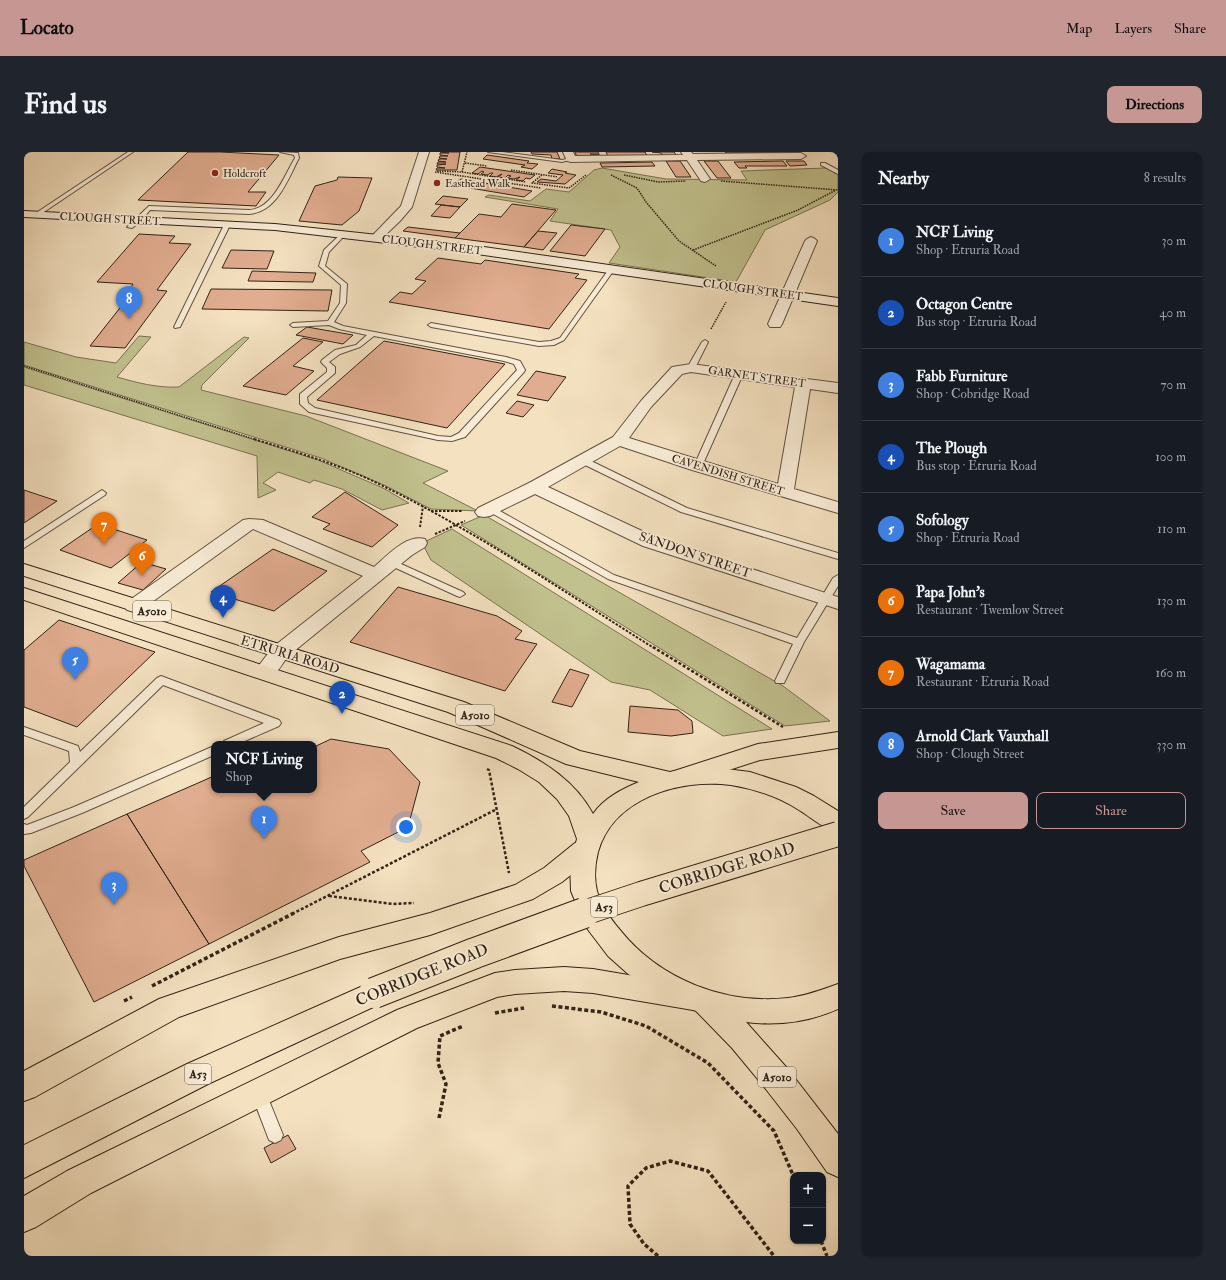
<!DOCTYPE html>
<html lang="en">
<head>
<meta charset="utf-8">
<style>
	body { margin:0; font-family:"IM FELL Double Pica",serif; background:#20242c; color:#f1f3f6 }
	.controls { position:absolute; right:12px; bottom:12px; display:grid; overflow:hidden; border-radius:8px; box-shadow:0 1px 3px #0004 }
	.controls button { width:36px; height:36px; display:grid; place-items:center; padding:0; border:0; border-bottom:1px solid #363941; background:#171b24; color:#f1f3f6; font:20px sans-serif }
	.you { position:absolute; left:382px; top:675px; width:14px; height:14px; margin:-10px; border:3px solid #fff; border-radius:50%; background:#1a73e8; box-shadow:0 0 0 6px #1a73e833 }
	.badge { display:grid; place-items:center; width:26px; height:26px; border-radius:50%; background:#c59692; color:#fff; font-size:13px; font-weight:700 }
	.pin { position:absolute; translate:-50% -33px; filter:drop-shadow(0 1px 2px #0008) }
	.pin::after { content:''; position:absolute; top:21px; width:14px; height:12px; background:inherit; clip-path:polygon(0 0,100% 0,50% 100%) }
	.popup { position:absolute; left:187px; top:589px; width:106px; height:52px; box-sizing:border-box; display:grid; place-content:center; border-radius:8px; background:#171b24; filter:drop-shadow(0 1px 3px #0005); font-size:13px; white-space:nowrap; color:#9ea1a6 }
	.popup b { font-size:15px; color:#f1f3f6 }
	.popup::after { content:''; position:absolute; left:50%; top:100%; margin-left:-8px; border:8px solid transparent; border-top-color:#171b24 }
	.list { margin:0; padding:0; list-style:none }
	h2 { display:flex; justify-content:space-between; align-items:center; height:52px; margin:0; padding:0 16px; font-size:17px }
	h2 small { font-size:13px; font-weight:400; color:#9ea1a6 }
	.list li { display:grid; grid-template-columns:26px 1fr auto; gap:12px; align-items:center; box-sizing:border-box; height:72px; padding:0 16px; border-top:1px solid #363941 }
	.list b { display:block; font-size:15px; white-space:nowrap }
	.list p { margin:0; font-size:13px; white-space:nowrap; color:#9ea1a6 }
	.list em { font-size:13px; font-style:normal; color:#9ea1a6 }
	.actions { display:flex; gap:8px; padding:12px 16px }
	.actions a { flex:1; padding:9px 0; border:1px solid #c59692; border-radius:8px; text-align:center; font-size:14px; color:#c59692 }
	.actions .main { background:#c59692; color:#111 }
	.map { position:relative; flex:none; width:814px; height:1104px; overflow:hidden; border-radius:8px }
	header { display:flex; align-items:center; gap:24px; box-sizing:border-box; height:56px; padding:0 20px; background:#c59692; color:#111 }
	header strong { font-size:19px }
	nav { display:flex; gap:22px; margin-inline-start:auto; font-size:14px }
	.intro { display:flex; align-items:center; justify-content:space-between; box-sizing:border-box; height:96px; padding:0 24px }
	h1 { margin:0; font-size:28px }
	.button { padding:10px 18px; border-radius:8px; background:#c59692; color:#111; font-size:14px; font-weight:700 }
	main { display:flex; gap:24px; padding:0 24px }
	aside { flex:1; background:#171b24; border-radius:8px; box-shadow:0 1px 3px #0004 }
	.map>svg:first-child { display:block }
	.green { fill:#c1c18e; stroke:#797252 }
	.building { fill:#e1ad90; stroke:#312317 }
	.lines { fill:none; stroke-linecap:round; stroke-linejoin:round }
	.lane-casing { stroke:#625241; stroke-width:2 }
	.street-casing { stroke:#625241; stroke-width:2 }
	.secondary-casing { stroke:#312317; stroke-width:2 }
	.primary-casing { stroke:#312317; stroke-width:2 }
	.highway-casing { stroke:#312317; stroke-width:2 }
	.path-far3 { stroke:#312317; stroke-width:1.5; stroke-dasharray:1.5 1; stroke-linecap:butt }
	.path-far2 { stroke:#312317; stroke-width:2; stroke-dasharray:2.5 1.5; stroke-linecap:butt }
	.path-far1 { stroke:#312317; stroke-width:2.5; stroke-dasharray:3 2; stroke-linecap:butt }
	.path { stroke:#312317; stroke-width:3.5; stroke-dasharray:4 2.5; stroke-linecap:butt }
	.lane { fill:#f8ecd6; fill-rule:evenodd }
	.street { fill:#f8ecd6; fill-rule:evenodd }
	.secondary { fill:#f8ecd6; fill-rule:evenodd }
	.primary { fill:#f4e1c0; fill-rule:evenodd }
	.highway { fill:#f4e1c0; fill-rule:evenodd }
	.highway-bridge-far1-casing { stroke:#312317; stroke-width:26; stroke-linecap:butt }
	.highway-bridge-casing { stroke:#312317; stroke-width:32; stroke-linecap:butt }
	.highway-bridge-far1 { stroke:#f4e1c0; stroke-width:24 }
	.highway-bridge { stroke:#f4e1c0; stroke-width:30 }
	.poi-dot { fill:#8f2418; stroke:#f8ecd6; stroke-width:1.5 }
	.labels { text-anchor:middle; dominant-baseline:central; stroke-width:3.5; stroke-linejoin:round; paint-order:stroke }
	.far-poi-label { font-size:11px; fill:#312317; stroke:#f8ecd6; text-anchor:start }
	.far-street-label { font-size:11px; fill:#312317; stroke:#f8ecd6 }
	.shield { fill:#f8ecd6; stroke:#6d5f50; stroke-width:1 }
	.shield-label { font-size:12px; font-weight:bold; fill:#312317 }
	.street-label { font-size:13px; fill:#312317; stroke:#f8ecd6 }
	.near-street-label { font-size:16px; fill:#312317; stroke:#f8ecd6 }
</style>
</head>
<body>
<header>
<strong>Locato</strong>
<nav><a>Map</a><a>Layers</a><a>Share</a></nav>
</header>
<div class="intro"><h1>Find us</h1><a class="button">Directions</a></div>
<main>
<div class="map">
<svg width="814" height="1104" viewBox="0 0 814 1104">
	<rect width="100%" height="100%" fill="#f4e1c0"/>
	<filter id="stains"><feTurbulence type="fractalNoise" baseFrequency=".005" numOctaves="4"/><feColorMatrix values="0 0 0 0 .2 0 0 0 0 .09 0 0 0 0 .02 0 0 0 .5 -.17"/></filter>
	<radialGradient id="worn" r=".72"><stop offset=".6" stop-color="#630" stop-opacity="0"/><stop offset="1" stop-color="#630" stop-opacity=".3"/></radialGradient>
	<path class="green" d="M578,16L642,27L723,28L717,19L802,16L814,22V40L806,48L741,78L712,130L585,111L596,95L587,78L526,69L534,57L461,45L465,43L506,49L522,37L545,40L570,18Z
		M115,184L127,185L93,225C114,231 133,236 155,235L220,185L225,186L178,233L177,238L282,264L424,319L399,331L454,359L407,357L362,334L297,306L0,213V190L52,205L92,211Z
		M0,215L294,308L359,336L385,351L358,358L318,337L290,328L286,331L254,320L239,331L252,338L234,346L233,304L0,233Z
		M460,363L759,534L806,569L761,574L437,373Z
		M428,377L748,577L699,584L626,538L587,530L407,408L398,391Z"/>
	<path class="building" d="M164,0H196L255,3L224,40H242L232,54L114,48Z
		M436,0L433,18H412L413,16H421L413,15V13L422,12H413L414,10H422L414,9L415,7H423L415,6L416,4H424L416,3V1H425L416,0Z
		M507,0H533L536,7H528L527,3L508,2Z
		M551,0H574L575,2H566L576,3L577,5H553Z
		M582,0H621L623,4H584Z
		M628,0H650L653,4H639L637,1Z
		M701,0H777L702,1Z
		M463,3L505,9L503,11L514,12L508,17L497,15L501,13L459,7Z
		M642,9H656L667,25H652Z
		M680,9H694L707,26H693Z
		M759,9L763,14H721L723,16H715L710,10Z
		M762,9H780L783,13L766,14Z
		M628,10L631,14L578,15L576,11Z
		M456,15L511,23L506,27L502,26L499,29L492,28L496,25L490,27L483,26L487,24L484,23L481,26L474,25L478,22L472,25L466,24L469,21H467L463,23L457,22L460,20L458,19L454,22L448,21Z
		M528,17L543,20L541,21L552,23L541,32L513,30L517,27L532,29L539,23L524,21Z
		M314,25L348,26L335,59L318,73L275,69L291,34L313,28Z
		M437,27L508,39L500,45L428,33Z
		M419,44L444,47L436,55L411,52Z
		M488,52L532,58L500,95L431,86L455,62L477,65Z
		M417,53L436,55L426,66L407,64Z
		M547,73L581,77L561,104L526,99Z
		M384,75L436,81L431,86L379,79Z
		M514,79L533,81L519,98L500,95Z
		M115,82L151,84L145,91L167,92L133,138L143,139L101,196L66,194L110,138H105L109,132L73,130Z
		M207,98L250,99L243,117L198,116Z
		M414,106L457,112L461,108L555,122L551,126L563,128L525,177L365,150L376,140L388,142L402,129L391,127Z
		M228,119L292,121L289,130L224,129Z
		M187,137L308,138L304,159L178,157Z
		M283,175L329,183L319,192L272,183Z
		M279,186L299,190L269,214L290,219L262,243L219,234Z
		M360,189L481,212L423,276L293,248Z
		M512,219L542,225L524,249L493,243Z
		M493,249L510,253L499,265L482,261Z
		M0,338L33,349L0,371Z
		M321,340L374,373L348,395L299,377L306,372L288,365Z
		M74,372L123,388L87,416L36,398Z
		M249,397L303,419L250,459L187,440Z
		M118,410L142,417L119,438L94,431Z
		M374,435L473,464L498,479L491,487L513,492L481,539L326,490Z
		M35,468L131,500L53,575L0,555V498Z
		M546,517L565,523L548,555L528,550Z
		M606,554L654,558L668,569L669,581L647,584L604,580Z
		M307,587L365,597L396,630L384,675L337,699L346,710L185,792L103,662L190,624V638H290V595Z
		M103,662L185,792L70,850L0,714V708Z
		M264,983L272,997L247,1011L240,996Z"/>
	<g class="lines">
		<g class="lane-casing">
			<path id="lane" d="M104,0H109L14,64L9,63Z
				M256,0L274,1L275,6C264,27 253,60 225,62L126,58L117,69L108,76L103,75L125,54L225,58C249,57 260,24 271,6L270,3Z
				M464,0H478L538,8L547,6L549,7L538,10Z
				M797,11H801L814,18V22L797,13Z
				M203,71L206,73L156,175L151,176L150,175L200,73Z
				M319,80L322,82L321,83L305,100L301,114L323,132L322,151L310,170L319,174L482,205L496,209L501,218L500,220L441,285L428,289L414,288L285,260L276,252V242L303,220V216L297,210L298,208L311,198L332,193L343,183L315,177L305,173L269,175L266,173L269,171L304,169L316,151L317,133L295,114L300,98ZM350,184L480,209L490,212L493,218L435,281L427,285L414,284L291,256L284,251L283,245L311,221V215L305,210L316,202L336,195Z
				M585,117L590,118L540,188L530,193L515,194L407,175L404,173L407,171L515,190L527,189L536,186Z
				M681,188L684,190L670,218H664L663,216L678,190Z
				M712,220H718L719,222L678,314L677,316H671L670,314Z
				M555,306H561L663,356L814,401V407L657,360L555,310L554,308Z
				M78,338L82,341L81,343L0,396V389Z
				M467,354L590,423L773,486L809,426L814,423V434L780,490L761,529L760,531H752L751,529L769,492L584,427L464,359L463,357L464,355Z
				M366,407L439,440L441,442L436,445L433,444L363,412L361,410L363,408Z
				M137,524L255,568L257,571L255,574L214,592H198L200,589L240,571L139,533L4,665L0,667V655L46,610L45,599L0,583V575L54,594L56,600L133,526Z
				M190,594V603L58,661L7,681L0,682V672L3,673L50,655Z
				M235,934L240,936L259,983L257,988L251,991L245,988L227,941L230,936Z"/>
		</g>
		<g class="street-casing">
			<path id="street" d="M395,0H405L388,55L376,69L356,88H348L346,86L348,84L377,54Z
				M539,0H549L551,4L659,3L657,0H667L669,2L777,1L782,4L777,7L673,8L686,27L681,30L677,29L663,8L547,10L543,9Z
				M787,85L791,87L793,89L758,172L756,175H746L744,172L781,89L783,87Z
				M667,212L814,231V241L786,237L770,337L814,350V361L668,318L596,294L524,335L633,386L814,445V457L619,394L511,342L466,364L460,365L454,364L451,360L454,356L505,331L589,285L617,249L648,215ZM667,220L771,235L754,332L605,286L627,255L658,222Z
				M225,367L239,368L350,415C363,404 382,382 401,387L403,391L401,395L388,403L263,505C255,517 250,529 233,525L230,520L249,495L339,424L229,377L117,458L110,460L103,458L100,454L103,450L219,368Z"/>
		</g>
		<g class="secondary-casing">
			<path id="secondary" d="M0,59L251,72L439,92L814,146V154L439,100L251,78L0,65Z"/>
		</g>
		<g class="primary-casing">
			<path id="primary" d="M0,412L440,550L556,599L646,620L667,616L687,615L726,620L772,635L790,644L814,659V681C800,677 788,666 775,658C755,645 731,637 707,633C656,626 589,646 574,700C571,712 570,727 573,739C577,754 586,766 596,778C636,828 702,853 764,846C782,844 797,838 814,832V857C785,870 753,874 722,870L763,916L814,982V1025L803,1020L773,977L741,936L708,896L672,859L645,849L623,836L603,821L584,804L562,775L547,739L546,711L553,687L545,664L533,647L515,630L494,617L472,606L0,448V436L488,594C521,610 551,629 569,662C580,646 598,637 615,630L542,612L424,560L0,424Z"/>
		</g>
		<g class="highway-casing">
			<path id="highway" d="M814,580V596L736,608L655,634L647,632L643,626L647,620L734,592Z
				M560,688L569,691L573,698L569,705L538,730L509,747L406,783L316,807L155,865L11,945L0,949V919L135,847L315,785L406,761L491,733L520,716L551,691Z
				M540,815L569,817L669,834L679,837L683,846L679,855L669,858L569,841L540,839L491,842L473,845L393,876L67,1041L12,1075L0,1080V1044L43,1019L373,858L471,821L491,818Z
				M350,829L360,832L364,841L360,850L184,932L0,1026V993L163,912Z"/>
		</g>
		<path class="path-far3" d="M441,11L463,14
			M487,18L534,25
			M413,19L438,20L502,30
			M411,20L517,36
			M438,20L443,0
			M518,23L508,31L545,36L562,23
			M587,23L613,36L622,50L655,89L692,114
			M600,23L634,30L662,29
			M697,29L814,38
			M669,98L774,58L812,38
			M687,177L702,150
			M0,214L233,288"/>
		<path class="path-far2" d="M230,287C275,301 321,314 363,336C456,382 542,441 630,496
			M407,359H439
			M396,375L399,354
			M411,382L441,369"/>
		<path class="path-far1" d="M629,495L759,575
			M463,617L465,618L485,721
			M305,744L369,752L390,751
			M268,762L473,657"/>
		<path class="path" d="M128,834L270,761
			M100,849L108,845
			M528,854L577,860L622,874L684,911L750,979L769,1023
			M471,861L500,856
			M415,966L422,932L414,911L416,884L439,874
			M797,1089L803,1104
			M634,1104L620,1092L606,1072L604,1034L622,1016L646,1009L684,1019L750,1104"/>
		<use href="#lane" class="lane"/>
		<use href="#street" class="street"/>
		<use href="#secondary" class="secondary"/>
		<use href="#primary" class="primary"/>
		<use href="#highway" class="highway"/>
		<g class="highway-bridge-far1-casing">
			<path id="highway-bridge-far1" d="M557,762L617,742L814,682"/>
		</g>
		<g class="highway-bridge-casing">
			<path id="highway-bridge" d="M350,841L451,801L560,761"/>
		</g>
		<use href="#highway-bridge-far1" class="highway-bridge-far1"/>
		<use href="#highway-bridge" class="highway-bridge"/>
	</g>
	<g class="poi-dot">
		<circle cx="191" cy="21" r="4"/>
		<circle cx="413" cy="31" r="4"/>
	</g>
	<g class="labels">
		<g class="far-poi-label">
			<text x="199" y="21">Holdcroft</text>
			<text x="421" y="31">Easthead Walk</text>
		</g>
		<g class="far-street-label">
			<text transform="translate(86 67) rotate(3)">CLOUGH STREET</text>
			<text transform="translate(408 93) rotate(7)">CLOUGH STREET</text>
			<text transform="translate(729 138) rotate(8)">CLOUGH STREET</text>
			<text transform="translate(733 225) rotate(8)">GARNET STREET</text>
			<text transform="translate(704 323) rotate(17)">CAVENDISH STREET</text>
		</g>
		<g class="shield">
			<rect x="109" y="449" width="38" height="20" rx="3"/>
			<rect x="432" y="553" width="38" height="20" rx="3"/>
			<rect x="567" y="745" width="26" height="20" rx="3"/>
			<rect x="161" y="912" width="26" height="20" rx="3"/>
			<rect x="734" y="915" width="38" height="20" rx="3"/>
		</g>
		<g class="shield-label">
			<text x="128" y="459">A5010</text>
			<text x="451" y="563">A5010</text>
			<text x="580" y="755">A53</text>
			<text x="174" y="922">A53</text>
			<text x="753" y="925">A5010</text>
		</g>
		<g class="street-label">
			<text transform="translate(671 403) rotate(19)">SANDON STREET</text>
			<text transform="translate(266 503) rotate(17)">ETRURIA ROAD</text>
		</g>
		<g class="near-street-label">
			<text transform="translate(703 716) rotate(-17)">COBRIDGE ROAD</text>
			<text transform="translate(398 823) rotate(-22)">COBRIDGE ROAD</text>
		</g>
	</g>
	<rect width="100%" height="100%" filter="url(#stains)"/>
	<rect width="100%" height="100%" fill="url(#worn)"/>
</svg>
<div class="controls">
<button>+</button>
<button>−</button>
</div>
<div class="you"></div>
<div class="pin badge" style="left:240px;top:687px;background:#3f7fe0">1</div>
<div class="popup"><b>NCF Living</b>Shop</div>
<div class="pin badge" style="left:318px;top:562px;background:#1a4fb4">2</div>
<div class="pin badge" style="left:90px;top:753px;background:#3f7fe0">3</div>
<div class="pin badge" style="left:199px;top:466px;background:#1a4fb4">4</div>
<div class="pin badge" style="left:51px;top:528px;background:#3f7fe0">5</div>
<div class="pin badge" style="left:118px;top:424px;background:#e8710a">6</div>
<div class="pin badge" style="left:80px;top:393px;background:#e8710a">7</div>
<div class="pin badge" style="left:105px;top:167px;background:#3f7fe0">8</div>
</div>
<aside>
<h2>Nearby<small>8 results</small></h2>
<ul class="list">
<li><span class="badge" style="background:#3f7fe0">1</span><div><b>NCF Living</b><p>Shop · Etruria Road</p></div><em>30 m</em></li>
<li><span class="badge" style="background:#1a4fb4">2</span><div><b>Octagon Centre</b><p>Bus stop · Etruria Road</p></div><em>40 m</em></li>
<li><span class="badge" style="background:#3f7fe0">3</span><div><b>Fabb Furniture</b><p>Shop · Cobridge Road</p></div><em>70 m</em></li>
<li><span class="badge" style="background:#1a4fb4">4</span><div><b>The Plough</b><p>Bus stop · Etruria Road</p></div><em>100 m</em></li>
<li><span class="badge" style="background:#3f7fe0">5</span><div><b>Sofology</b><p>Shop · Etruria Road</p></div><em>110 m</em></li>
<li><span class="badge" style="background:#e8710a">6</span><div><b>Papa John's</b><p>Restaurant · Twemlow Street</p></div><em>130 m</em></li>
<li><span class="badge" style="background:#e8710a">7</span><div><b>Wagamama</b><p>Restaurant · Etruria Road</p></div><em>160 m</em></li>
<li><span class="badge" style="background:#3f7fe0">8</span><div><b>Arnold Clark Vauxhall</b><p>Shop · Clough Street</p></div><em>330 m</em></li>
</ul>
<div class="actions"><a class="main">Save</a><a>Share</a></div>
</aside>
</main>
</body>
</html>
